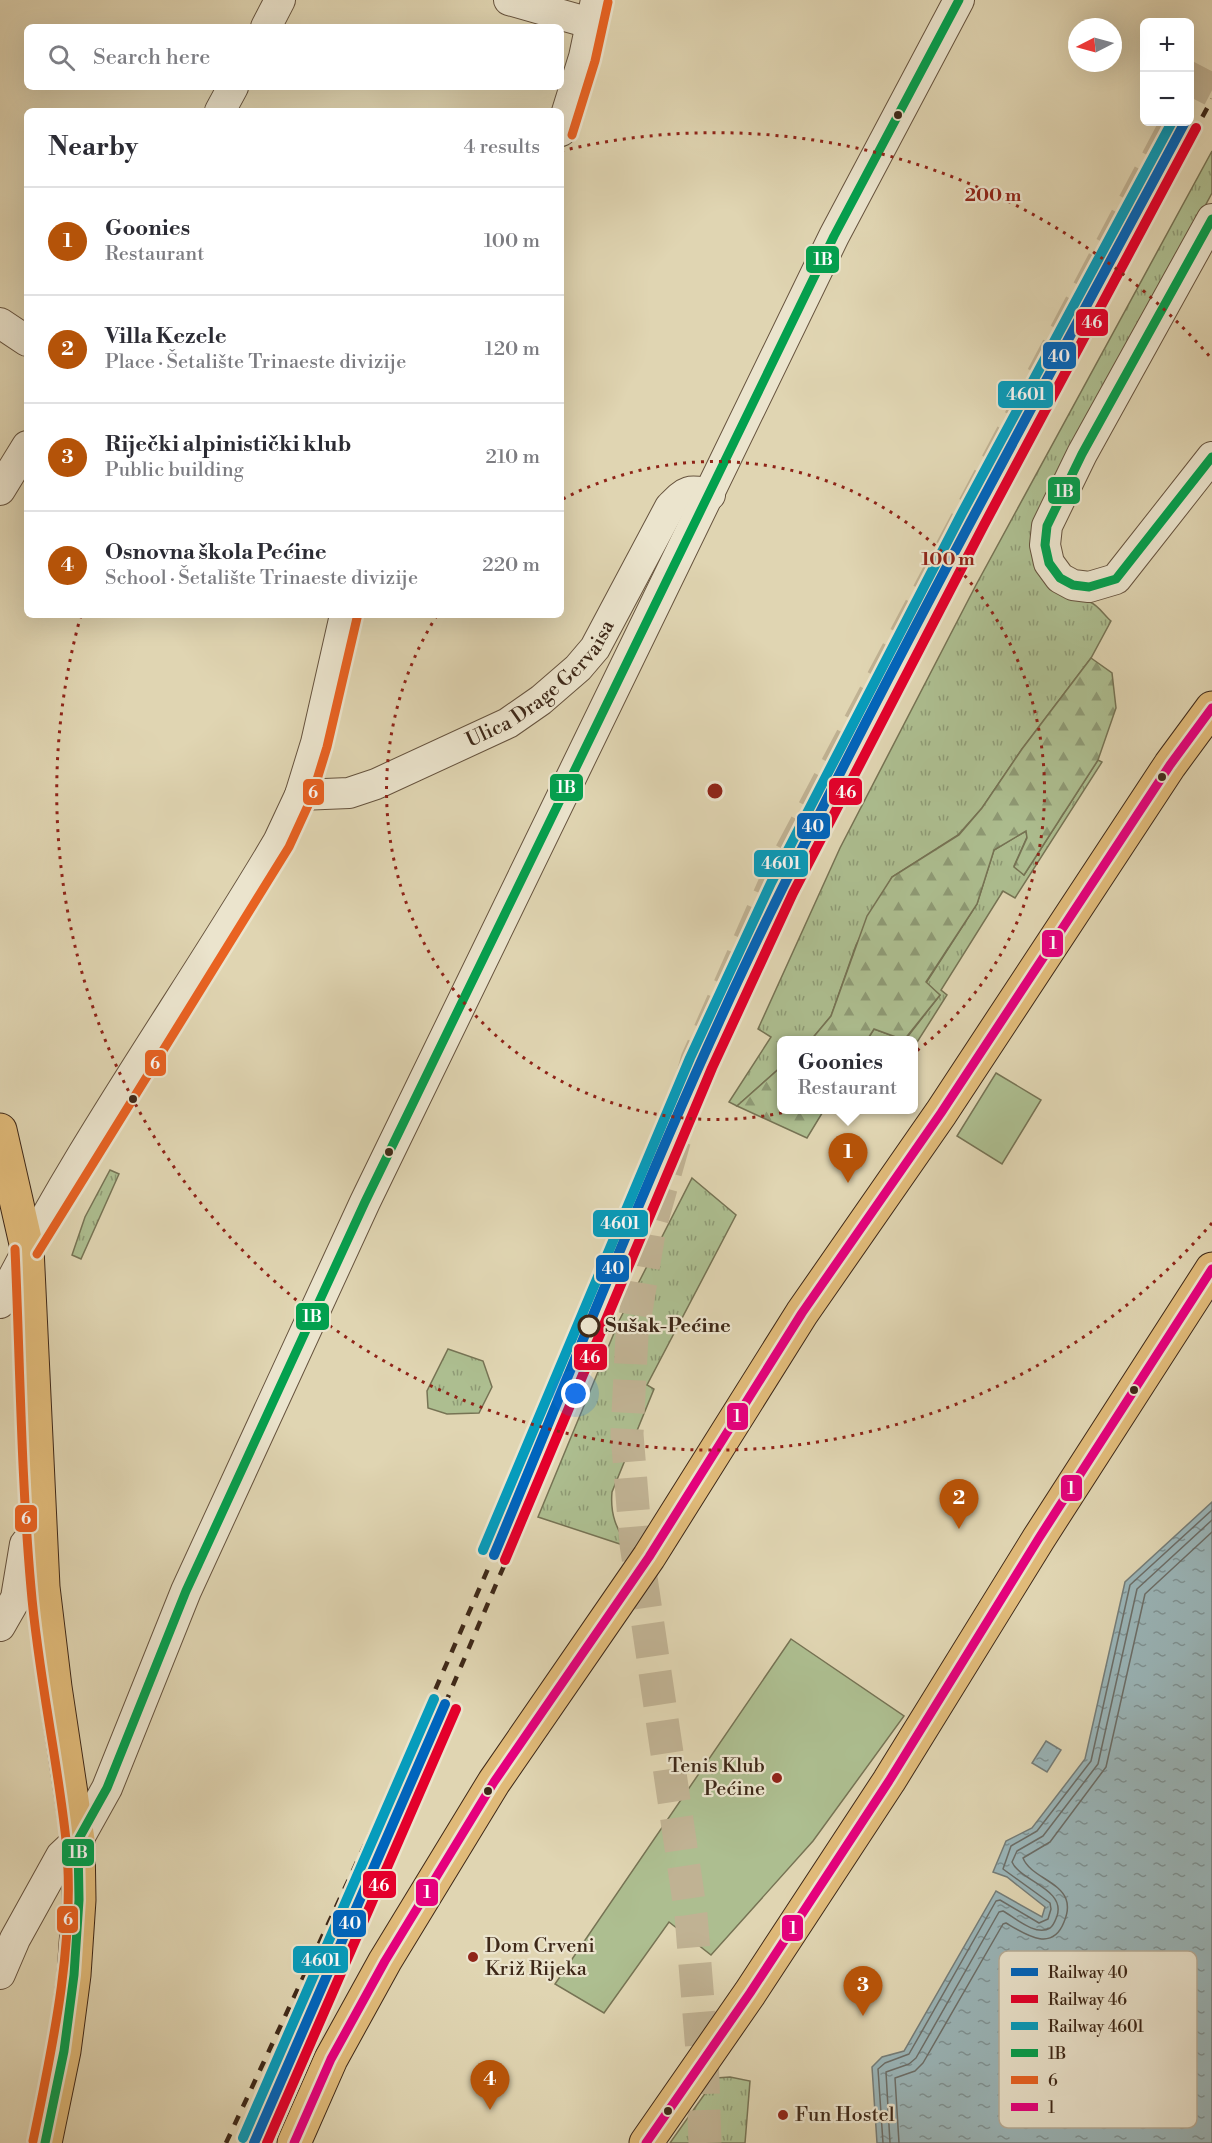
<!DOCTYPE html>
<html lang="en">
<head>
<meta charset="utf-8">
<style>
	body { margin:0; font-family:"Libre Bodoni",serif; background:#f2f2f3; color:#2b2b33 }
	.controls { position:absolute; right:18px; top:18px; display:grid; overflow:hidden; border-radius:9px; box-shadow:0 6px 24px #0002 }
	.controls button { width:54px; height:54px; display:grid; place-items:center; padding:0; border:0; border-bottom:2px solid #e1e1e2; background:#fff; color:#2b2b33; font:30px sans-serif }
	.compass { position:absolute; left:1068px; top:18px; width:54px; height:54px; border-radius:50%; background:#fff; box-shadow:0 6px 24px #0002; rotate:264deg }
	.you { position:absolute; left:576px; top:1394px; width:21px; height:21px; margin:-15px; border:4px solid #fff; border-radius:50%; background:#1a73e8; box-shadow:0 0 0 9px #1a73e833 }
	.badge { display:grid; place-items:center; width:39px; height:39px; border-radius:50%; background:#b45309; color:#fff; font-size:20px; font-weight:700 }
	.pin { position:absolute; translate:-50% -50px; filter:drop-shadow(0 2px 3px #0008) }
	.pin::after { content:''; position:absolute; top:32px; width:21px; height:18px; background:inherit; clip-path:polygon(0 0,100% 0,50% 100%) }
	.popup { position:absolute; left:777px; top:1036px; width:141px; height:78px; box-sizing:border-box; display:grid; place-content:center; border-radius:9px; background:#fff; filter:drop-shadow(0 2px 4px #0005); font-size:20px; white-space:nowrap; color:#7c7c81 }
	.popup b { font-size:22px; color:#2b2b33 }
	.popup::after { content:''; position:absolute; left:50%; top:100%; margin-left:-12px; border:12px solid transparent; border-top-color:#fff }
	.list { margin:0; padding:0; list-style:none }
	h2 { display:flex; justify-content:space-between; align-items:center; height:78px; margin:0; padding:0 24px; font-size:26px }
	h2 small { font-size:20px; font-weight:400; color:#7c7c81 }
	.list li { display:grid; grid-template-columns:39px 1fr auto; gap:18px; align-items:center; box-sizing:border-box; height:108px; padding:0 24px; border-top:2px solid #e1e1e2 }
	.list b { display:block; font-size:22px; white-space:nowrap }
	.list p { margin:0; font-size:20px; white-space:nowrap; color:#7c7c81 }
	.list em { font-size:20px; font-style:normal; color:#7c7c81 }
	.icon { flex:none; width:33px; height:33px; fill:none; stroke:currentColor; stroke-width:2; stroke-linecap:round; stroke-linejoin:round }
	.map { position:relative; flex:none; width:1212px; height:2143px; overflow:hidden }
	.search { position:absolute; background:#fff; box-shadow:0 6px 24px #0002; left:24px; top:24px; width:540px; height:66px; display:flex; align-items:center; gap:15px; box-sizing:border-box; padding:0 21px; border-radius:9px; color:#7c7c81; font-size:22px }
	.panel { position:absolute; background:#fff; box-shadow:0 6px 24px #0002; left:24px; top:108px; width:540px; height:510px; border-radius:9px }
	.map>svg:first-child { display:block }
	.grass { fill:url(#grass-tufts); stroke:#767354; stroke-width:1.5 }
	.forest { fill:url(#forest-firs); stroke:#767354; stroke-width:1.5 }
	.garden { fill:#adbe90; stroke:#767354; stroke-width:1.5 }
	.water { fill:url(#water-ripples); stroke:#757d78; stroke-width:1.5 }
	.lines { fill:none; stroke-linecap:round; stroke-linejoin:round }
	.shore { stroke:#6c6e68; stroke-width:1.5 }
	.highway-tunnel { stroke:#c0b293; stroke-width:33; stroke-dasharray:33 16; stroke-linecap:butt }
	.minor-casing { stroke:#66533e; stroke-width:32 }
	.major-casing { stroke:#3e2818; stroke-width:35 }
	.minor { stroke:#ebe4cd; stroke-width:30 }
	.major { stroke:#e0ba79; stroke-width:33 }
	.rail { stroke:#3e2818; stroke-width:4.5; stroke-dasharray:10 10; stroke-linecap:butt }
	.bus-1-casing { stroke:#ebe4cd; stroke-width:14 }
	.bus-2-casing { stroke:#ebe4cd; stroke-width:14 }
	.bus-3-casing { stroke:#ebe4cd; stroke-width:14 }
	.bus-1 { stroke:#03a04e; stroke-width:9 }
	.bus-2 { stroke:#e96222; stroke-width:9 }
	.bus-3 { stroke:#e5007d; stroke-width:9 }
	.rail-1-casing { stroke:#ebe4cd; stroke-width:15 }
	.rail-2-casing { stroke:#ebe4cd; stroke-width:15 }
	.rail-3-casing { stroke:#ebe4cd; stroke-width:15 }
	.rail-1 { stroke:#0065bd; stroke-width:10 }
	.rail-2 { stroke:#e4002b; stroke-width:10 }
	.rail-3 { stroke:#069cbc; stroke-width:10 }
	.ring { fill:none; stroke:#8f2418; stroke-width:3; stroke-dasharray:3 6 }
	.bus-dot { fill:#3e2818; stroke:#ebe4cd; stroke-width:2 }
	.stop-dot { fill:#ebe4cd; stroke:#3e2818; stroke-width:3 }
	.poi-dot { fill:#8f2418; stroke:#ebe4cd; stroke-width:2 }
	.labels { text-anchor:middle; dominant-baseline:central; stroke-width:4.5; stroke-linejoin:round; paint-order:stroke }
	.street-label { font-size:20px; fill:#3e2818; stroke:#ebe4cd }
	.stop-label { font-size:20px; font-weight:bold; fill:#3e2818; stroke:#ebe4cd; text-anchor:start }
	.poi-label { font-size:20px; fill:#3e2818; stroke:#ebe4cd; text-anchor:start }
	.key { fill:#ebe4cd; stroke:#b7ac97; stroke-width:1.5 }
	.key-label { font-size:16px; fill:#3e2818 }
	.centre { fill:#8f2418; stroke:#ebe4cd; stroke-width:3 }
	.ring-label { font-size:18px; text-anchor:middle; font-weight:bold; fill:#8f2418; stroke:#ebe4cd; stroke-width:4.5; stroke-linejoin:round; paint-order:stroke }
	.line-badge { stroke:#ebe4cd; stroke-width:2 }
	.badge-label { font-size:16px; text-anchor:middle; font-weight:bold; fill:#fff }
</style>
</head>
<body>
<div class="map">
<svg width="1212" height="2143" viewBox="0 0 1212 2143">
	<defs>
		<pattern id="grass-tufts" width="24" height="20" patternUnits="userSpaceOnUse" patternTransform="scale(1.5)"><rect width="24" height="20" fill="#adbe90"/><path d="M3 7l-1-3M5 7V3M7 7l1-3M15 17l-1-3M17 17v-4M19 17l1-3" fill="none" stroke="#8e9a75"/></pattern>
		<pattern id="forest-firs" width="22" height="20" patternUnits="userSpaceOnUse" patternTransform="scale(1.5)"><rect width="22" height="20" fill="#adbe90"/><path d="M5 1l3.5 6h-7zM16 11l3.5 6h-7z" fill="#8e9a75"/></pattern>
		<pattern id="water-ripples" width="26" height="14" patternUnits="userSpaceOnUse" patternTransform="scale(1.5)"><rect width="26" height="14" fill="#9ab5b8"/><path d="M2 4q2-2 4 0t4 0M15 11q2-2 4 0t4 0" fill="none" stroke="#7f9395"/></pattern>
	</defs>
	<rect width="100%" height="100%" fill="#e0d5b2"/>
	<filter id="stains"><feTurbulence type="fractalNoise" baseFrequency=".00333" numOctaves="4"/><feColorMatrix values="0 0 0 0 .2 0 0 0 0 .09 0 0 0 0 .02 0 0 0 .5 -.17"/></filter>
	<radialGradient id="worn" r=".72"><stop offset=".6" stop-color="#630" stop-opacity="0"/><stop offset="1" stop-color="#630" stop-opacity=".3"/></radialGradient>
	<path class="grass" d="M1212,151V193L1032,528C1027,562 1042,583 1072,598C1078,600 1085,600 1090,602C1098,605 1105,616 1111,621L1091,658L1022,749L982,808L958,835L892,877L856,945L831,1016L811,1040H782V1066L737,1106L729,1102L771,1037L758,1029L840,848L976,585Z
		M1098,760L1102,762L1015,898L1003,891L941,990L947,995L914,1047V1040H867L874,1029L905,1040L940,995L926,983L977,904L994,850L1026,831L1027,837L1014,866L1024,875Z
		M110,1170L119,1174L81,1259L72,1255L85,1217Z
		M692,1178L736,1215L647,1385L654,1389L612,1492C610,1514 616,1529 629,1547L538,1517L619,1321Z
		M448,1349L483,1361L492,1387L479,1413L447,1414L428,1408L427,1391Z
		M730,2077L750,2081L745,2143H670L716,2078Z"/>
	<path class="forest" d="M1091,658L1112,673L1116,708L1098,760L1024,875L1014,867L1027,838L1026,831L994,850L977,904L926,982L940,995L904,1040L874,1029L867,1040H811L831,1016L867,916L892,877L959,835L982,808L1022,749Z
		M782,1066V1110H824L807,1138L737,1106Z"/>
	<path class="garden" d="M996,1073L1041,1100L1002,1164L957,1136Z
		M791,1639L904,1716L813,1841L711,1955L669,1922L604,2013L555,1984Z"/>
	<path class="water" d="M1212,1502V2143H877L872,2067L882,2057L904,2051L996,1891L1042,1917L1045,1907L1007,1877L993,1872L1006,1841L1032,1828L1085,1759L1125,1582Z
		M1046,1741L1061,1750L1047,1772L1032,1763Z"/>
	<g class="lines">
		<path class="shore" d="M883,2143L878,2069L885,2063L909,2054L996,1901L1000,1900L1039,1923L1048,1919L1051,1909L1050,1903L1003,1869L1011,1846L1037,1831L1091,1761L1130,1585L1212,1510
			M890,2143L886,2072L909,2064L916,2058L999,1912L1003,1911C1014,1917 1036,1937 1050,1928C1054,1925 1055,1921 1057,1916C1066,1889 1020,1881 1012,1862L1017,1851L1043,1836L1098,1764L1137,1589L1212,1520
			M899,2143L895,2078L915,2071L923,2063L1003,1924L1006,1923C1025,1934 1052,1953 1064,1922C1067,1915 1069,1907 1066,1899C1059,1881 1030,1876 1023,1858L1050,1842L1106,1767L1145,1594L1212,1532"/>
		<path class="highway-tunnel" d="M1190,97L1212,54
			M705,2143L702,2051L691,1915L636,1544L627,1434L632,1335L650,1227L697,1060L775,883L1177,122"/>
		<g class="minor-casing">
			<g id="minor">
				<path d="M509,0L590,23"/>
				<path d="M266,27L280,0"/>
				<path d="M220,111L233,87"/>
				<path d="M561,131L584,57L596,0"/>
				<path d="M1212,219L1082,454L1047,526L1045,545L1049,563L1060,578L1073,585L1089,587L1116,579L1212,457"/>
				<path d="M0,323L27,341"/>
				<path d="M0,490L27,446"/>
				<path id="s1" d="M300,795L349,793L376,784L508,723L541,700L578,668L595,648L670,507C686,491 688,488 710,495"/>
				<path d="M0,1303C80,1143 187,996 278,842L300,795L316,743L345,615"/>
				<path d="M0,1626L16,1598L25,1544L39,1530"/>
				<path d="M0,1974L15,1939L61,1856L78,1840L107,1788L186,1591L365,1202L834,236L959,0"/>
			</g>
		</g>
		<g class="major-casing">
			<path id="major" d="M0,1130L27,1248L43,1587L55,1687L78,1840L79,1900L74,1975L64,2051L45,2143
				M294,2143L331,2059L385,1961L494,1782L649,1557L802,1313L941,1113L1170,765L1212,708
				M646,2143L750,1993L889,1781L1039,1538L1212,1269"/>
		</g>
		<use href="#minor" class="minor"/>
		<use href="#major" class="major"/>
		<path class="rail" d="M445,1704L741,1010L809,860L893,696L1212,99
			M226,2143L405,1759L494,1555"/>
		<g class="bus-1-casing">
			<path id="bus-1" d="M1212,219L1082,454L1047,526L1045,545L1049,563L1060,578L1073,585L1089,587L1116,579L1212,457
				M45,2143L64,2051L74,1975L79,1900L78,1840L107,1788L186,1591L365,1202L834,236L959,0"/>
		</g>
		<g class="bus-2-casing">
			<path id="bus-2" d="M572,135L595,61L608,2
				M15,1249C20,1361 21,1476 31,1588C38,1673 57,1756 66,1840C76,1938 53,2045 33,2141
				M37,1254L289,847L311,799L327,747L357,618"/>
		</g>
		<g class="bus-3-casing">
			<path id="bus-3" d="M294,2143L331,2059L385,1961L494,1782L649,1557L802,1313L941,1113L1170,765L1212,708
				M646,2143L750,1993L889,1781L1039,1538L1212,1269"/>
		</g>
		<use href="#bus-1" class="bus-1"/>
		<use href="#bus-2" class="bus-2"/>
		<use href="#bus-3" class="bus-3"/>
		<g class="rail-1-casing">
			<path id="rail-1" d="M494,1555C587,1333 676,1102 783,887C910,629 1049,376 1185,122
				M254,2143L445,1704"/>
		</g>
		<g class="rail-2-casing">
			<path id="rail-2" d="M505,1560L712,1068L793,893L984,525L1196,128
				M267,2143L456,1709"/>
		</g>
		<g class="rail-3-casing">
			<path id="rail-3" d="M483,1550L690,1058L771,883L962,513L1172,122
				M243,2138L434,1699"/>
		</g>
		<use href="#rail-1" class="rail-1"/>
		<use href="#rail-2" class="rail-2"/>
		<use href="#rail-3" class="rail-3"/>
	</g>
	<g class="ring">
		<path d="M563 499A329 329 0 1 1 436 617"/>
		<path d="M1212 1223A658 658 0 0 1 81 615M561 151A658 658 0 0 1 1212 359"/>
	</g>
	<g class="bus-dot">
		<circle cx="898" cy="115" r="5"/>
		<circle cx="1162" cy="777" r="5"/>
		<circle cx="133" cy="1099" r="5"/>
		<circle cx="389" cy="1152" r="5"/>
		<circle cx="1134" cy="1390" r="5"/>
		<circle cx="488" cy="1791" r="5"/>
		<circle cx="668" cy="2111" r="5"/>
	</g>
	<circle class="stop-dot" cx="589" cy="1326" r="10"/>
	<g class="poi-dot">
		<circle cx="777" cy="1778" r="6"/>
		<circle cx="473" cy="1957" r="6"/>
		<circle cx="783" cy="2115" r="6"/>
	</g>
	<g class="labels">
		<g class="street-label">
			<text stroke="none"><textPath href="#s1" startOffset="273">Ulica Drage Gervaisa</textPath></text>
		</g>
		<g class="stop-label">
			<text x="605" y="1326">Sušak-Pećine</text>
		</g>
		<g class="poi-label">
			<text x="765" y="1766" text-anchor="end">Tenis Klub<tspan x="765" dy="23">Pećine</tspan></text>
			<text x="485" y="1946">Dom Crveni<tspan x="485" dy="23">Križ Rijeka</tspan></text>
			<text x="795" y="2115">Fun Hostel</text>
		</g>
	</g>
	<rect x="999" y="1951" width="198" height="177" rx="9" class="key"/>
	<rect x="1011" y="1968" width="27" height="8" fill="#0065bd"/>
	<rect x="1011" y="1995" width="27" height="8" fill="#e4002b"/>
	<rect x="1011" y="2022" width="27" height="8" fill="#069cbc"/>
	<rect x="1011" y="2049" width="27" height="8" fill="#03a04e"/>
	<rect x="1011" y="2076" width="27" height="8" fill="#e96222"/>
	<rect x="1011" y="2103" width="27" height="8" fill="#e5007d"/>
	<g class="key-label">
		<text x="1048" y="1978">Railway 40</text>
		<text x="1048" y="2005">Railway 46</text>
		<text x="1048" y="2032">Railway 4601</text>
		<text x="1048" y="2059">1B</text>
		<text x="1048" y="2086">6</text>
		<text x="1048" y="2113">1</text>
	</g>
	<circle cx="715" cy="791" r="9" class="centre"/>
	<g class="ring-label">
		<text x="993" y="201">200 m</text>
		<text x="948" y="565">100 m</text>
	</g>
	<g class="line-badge">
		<rect x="805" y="245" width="35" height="29" rx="6" fill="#03a04e"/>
		<rect x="1075" y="308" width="34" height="29" rx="6" fill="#e4002b"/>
		<rect x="1042" y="341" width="35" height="29" rx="6" fill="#0065bd"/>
		<rect x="997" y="380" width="57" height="29" rx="6" fill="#069cbc"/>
		<rect x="1047" y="476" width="34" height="29" rx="6" fill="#03a04e"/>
		<rect x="549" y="773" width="35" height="29" rx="6" fill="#03a04e"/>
		<rect x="828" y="777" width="35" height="29" rx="6" fill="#e4002b"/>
		<rect x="302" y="778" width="23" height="28" rx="6" fill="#e96222"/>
		<rect x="796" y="812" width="35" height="28" rx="6" fill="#0065bd"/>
		<rect x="753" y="849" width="56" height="29" rx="6" fill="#069cbc"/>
		<rect x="1041" y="929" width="23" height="29" rx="6" fill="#e5007d"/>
		<rect x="144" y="1049" width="23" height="28" rx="6" fill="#e96222"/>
		<rect x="592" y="1209" width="57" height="29" rx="6" fill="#069cbc"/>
		<rect x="595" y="1254" width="35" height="29" rx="6" fill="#0065bd"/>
		<rect x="295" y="1302" width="35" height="29" rx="6" fill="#03a04e"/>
		<rect x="573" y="1343" width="35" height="28" rx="6" fill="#e4002b"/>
		<rect x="726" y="1402" width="23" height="29" rx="6" fill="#e5007d"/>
		<rect x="1060" y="1474" width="23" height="28" rx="6" fill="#e5007d"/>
		<rect x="14" y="1504" width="24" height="29" rx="6" fill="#e96222"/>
		<rect x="61" y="1838" width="34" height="29" rx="6" fill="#03a04e"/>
		<rect x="362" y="1870" width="35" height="29" rx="6" fill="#e4002b"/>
		<rect x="415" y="1878" width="24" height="29" rx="6" fill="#e5007d"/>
		<rect x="56" y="1905" width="23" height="29" rx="6" fill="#e96222"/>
		<rect x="332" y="1909" width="35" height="29" rx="6" fill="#0065bd"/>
		<rect x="781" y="1914" width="23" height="28" rx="6" fill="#e5007d"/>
		<rect x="292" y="1945" width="57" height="29" rx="6" fill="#069cbc"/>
	</g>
	<g class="badge-label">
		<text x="823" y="265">1B</text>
		<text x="1092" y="328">46</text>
		<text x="1059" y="362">40</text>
		<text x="1026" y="400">4601</text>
		<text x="1064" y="497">1B</text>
		<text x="566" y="793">1B</text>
		<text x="846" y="798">46</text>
		<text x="313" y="798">6</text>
		<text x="813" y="832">40</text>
		<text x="781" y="869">4601</text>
		<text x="1053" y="949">1</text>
		<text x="155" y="1069">6</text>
		<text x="620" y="1229">4601</text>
		<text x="613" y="1274">40</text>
		<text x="312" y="1322">1B</text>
		<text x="590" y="1363">46</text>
		<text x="737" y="1422">1</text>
		<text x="1071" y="1494">1</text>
		<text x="26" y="1524">6</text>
		<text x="78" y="1858">1B</text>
		<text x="379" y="1891">46</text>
		<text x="427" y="1898">1</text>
		<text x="68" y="1925">6</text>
		<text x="350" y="1929">40</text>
		<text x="793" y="1934">1</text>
		<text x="321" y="1966">4601</text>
	</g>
	<rect width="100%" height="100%" filter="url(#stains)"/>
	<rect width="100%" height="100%" fill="url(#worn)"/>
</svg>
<div class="controls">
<button>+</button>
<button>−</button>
</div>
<svg class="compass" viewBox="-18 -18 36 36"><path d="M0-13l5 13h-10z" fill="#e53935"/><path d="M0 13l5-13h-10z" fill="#7c7c81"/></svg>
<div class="you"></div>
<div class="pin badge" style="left:848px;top:1183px">1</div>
<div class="popup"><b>Goonies</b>Restaurant</div>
<div class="pin badge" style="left:959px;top:1529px">2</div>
<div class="pin badge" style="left:863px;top:2016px">3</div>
<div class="pin badge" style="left:490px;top:2110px">4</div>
<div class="search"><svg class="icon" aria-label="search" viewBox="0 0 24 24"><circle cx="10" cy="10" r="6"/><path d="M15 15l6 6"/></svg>Search here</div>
<section class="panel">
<h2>Nearby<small>4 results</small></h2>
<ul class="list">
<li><span class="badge">1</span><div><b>Goonies</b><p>Restaurant</p></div><em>100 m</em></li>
<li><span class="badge">2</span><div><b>Villa Kezele</b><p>Place · Šetalište Trinaeste divizije</p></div><em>120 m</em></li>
<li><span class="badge">3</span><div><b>Riječki alpinistički klub</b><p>Public building</p></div><em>210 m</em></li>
<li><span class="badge">4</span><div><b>Osnovna škola Pećine</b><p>School · Šetalište Trinaeste divizije</p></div><em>220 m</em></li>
</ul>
</section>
</div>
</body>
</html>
